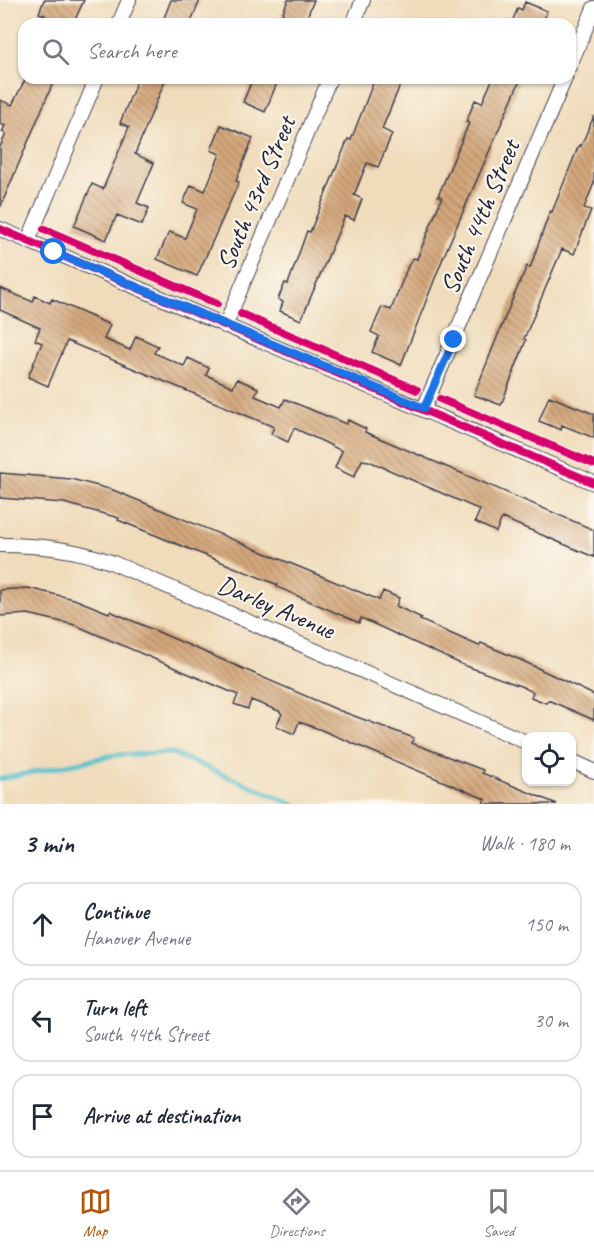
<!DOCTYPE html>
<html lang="en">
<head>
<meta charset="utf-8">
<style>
	body { margin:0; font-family:Caveat,sans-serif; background:#f2f2f3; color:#1f2937 }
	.controls { position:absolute; right:18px; bottom:18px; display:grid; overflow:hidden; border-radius:12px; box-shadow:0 2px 4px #0004 }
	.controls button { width:54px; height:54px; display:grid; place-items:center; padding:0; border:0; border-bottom:2px solid #e0e1e3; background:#fff; color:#1f2937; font:30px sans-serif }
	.stop { position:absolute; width:18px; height:18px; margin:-14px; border:4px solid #1a73e8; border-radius:50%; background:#fff }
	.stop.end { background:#1a73e8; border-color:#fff; box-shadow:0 2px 6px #0008 }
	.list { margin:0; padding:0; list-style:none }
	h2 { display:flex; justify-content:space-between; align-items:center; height:78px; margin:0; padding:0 24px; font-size:26px }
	h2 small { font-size:20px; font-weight:400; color:#747a83 }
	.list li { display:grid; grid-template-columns:39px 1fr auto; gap:18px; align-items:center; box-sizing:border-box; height:84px; margin:0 12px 12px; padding:0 12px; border:2px solid #e0e1e3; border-radius:18px }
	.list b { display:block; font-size:22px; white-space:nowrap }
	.list p { margin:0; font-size:20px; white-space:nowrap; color:#747a83 }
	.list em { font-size:20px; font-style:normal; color:#747a83 }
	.icon { flex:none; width:33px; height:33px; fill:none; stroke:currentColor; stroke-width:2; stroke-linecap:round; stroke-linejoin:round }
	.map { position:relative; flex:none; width:594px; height:804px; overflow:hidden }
	.search { position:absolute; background:#fff; box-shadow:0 2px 4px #0004; left:18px; right:18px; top:18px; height:66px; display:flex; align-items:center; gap:15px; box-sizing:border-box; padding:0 21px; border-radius:18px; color:#747a83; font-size:22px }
	.sheet { height:366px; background:#fff }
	nav { display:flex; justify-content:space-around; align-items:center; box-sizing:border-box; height:84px; border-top:2px solid #e0e1e3; background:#fff; font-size:16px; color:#747a83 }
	nav a { display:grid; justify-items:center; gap:3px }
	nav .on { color:#b45309 }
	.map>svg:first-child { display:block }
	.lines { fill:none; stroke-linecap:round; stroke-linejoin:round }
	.stream { stroke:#52bfca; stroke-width:5 }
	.building { fill:url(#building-back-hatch) }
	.street-casing { stroke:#413e4e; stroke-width:16 }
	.street { stroke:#fff; stroke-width:14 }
	.cycleway-casing { stroke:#fbf7ec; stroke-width:11 }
	.cycleway { stroke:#d6006c; stroke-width:8 }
	.route { stroke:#1a73e8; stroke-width:8 }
	.labels { text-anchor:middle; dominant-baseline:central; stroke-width:4.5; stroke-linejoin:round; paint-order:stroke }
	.street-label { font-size:26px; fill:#22223b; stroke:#fbf7ec }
</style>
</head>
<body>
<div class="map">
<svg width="594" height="804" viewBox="0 0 594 804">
	<defs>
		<pattern id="building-back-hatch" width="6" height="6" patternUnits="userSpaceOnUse" patternTransform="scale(1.5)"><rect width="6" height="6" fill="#d4a77b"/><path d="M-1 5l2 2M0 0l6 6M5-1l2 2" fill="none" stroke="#ac8866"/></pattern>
	</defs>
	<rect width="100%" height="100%" fill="#fbf7ec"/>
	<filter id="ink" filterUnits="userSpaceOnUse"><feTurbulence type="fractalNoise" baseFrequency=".0167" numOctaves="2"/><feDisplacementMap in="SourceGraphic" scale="12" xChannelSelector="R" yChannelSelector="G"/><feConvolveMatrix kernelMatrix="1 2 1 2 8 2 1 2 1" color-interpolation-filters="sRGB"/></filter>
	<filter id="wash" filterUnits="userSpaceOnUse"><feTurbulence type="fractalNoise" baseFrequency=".008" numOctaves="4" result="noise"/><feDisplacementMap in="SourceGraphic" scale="24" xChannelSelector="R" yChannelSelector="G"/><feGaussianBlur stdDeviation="1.35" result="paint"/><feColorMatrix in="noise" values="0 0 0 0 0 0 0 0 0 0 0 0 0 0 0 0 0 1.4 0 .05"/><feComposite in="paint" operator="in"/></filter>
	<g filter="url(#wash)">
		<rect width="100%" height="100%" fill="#f0dcbb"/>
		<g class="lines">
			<path class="stream" d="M0,779L115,755L172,753L293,804"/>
		</g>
		<g id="blocks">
			<path class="building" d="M44,0H84L73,24H42L45,15L39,13Z
				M171,0H200L190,24H178L164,18Z
				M288,0H314L304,24H278Z
				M525,2L547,11L544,19L556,24H511L518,8L522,10Z
				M26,78H55L0,208V147L6,134L2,132L5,126L0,124V100L12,105Z
				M138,78H166L135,154L154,163L137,203L149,208L142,225L117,215L106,240L74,226L92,184L103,189L129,127L120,123Z
				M253,78H279L265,112L243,102Z
				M375,78H403L382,129L392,134L378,167L367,163L354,195L362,199L354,220L345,216L301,320L280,311L283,302L278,299L285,283L288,284L307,231L310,232L348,139L351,140Z
				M493,78H521L443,258L401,365L372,352L379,336L371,332L382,307L391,310L408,266L413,258L417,259L442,197L438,196L469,123L466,122L475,100L482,103Z
				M594,116V183L584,208L591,210L574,254L562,249L524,339L526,340L501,405L474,395L512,300L527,266L530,268L550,211L552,212L579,145L581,146Z
				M221,125L253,138L236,181L239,182L197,276L157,259L169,232L185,238L197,209L183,203L191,185L205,191L220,154L211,150Z
				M0,288L33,302L35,296L50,303L52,299L110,325L104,339L130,350L136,336L158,346L154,353L184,366L188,358L209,368L206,375L233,387L237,379L258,388L255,396L281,407L285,399L346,424L348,420L366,429L365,432L594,530V557L502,518L496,532L475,522L480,510L369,461L362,460L354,477L335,468L342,451L326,443L294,428L288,442L271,434L274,427L67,341L48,386L28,377L42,343L35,340L40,328L0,310Z
				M549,396L594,414V438L562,425L561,430L539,421Z
				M0,473L71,479L113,490L379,600L383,591L399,598L396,606L422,618L420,620L479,646L481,643L523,661L594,695V720L548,700L546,703L531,697L533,692L523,687L461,664L361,618L359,623L277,587L278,585L118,520L119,518L64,503L0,498Z
				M28,588L74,599L109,613L110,611L338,710L414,738L412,743L483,770L482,773L557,804H483L485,799L319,729L299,722L294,734L276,726L282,714L279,711L251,700L248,709L234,704L238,695L75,625L28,614L0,616V590Z"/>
		</g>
	</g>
	<g filter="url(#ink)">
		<use href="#blocks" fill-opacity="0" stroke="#413e4e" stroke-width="1.5"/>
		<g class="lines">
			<g class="street-casing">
				<path id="street" d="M119,24L129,0
					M353,24L363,0
					M570,65L594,8
					M0,229L594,483
					M28,241L97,78
					M225,326L330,78
					M424,408L565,78
					M0,545C40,545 74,549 111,562L526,742
					M572,761L594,771"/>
			</g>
			<use href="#street" class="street"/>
			<g class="cycleway-casing">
				<path id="cycleway" d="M0,229L594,483
					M44,229L217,304
					M241,314L417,390
					M440,399L594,464"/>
			</g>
			<use href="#cycleway" class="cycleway"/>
		</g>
	</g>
	<g class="lines" filter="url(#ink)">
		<path class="route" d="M54,252L424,408L454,340"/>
	</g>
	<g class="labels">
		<g class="street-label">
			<text transform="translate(256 193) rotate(-67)">South 43rd Street</text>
			<text transform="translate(480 217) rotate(-67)">South 44th Street</text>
			<text transform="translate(276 607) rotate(23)">Darley Avenue</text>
		</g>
	</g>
</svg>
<div class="controls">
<button><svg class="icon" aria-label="locate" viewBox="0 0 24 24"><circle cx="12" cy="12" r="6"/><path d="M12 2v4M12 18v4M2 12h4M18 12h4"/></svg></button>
</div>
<div class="stop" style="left:54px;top:252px"></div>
<div class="stop end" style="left:454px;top:340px"></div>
<div class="search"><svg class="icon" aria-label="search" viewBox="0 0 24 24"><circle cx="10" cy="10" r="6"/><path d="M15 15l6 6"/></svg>Search here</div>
</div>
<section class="sheet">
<h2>3 min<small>Walk · 180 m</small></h2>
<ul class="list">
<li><svg class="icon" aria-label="ahead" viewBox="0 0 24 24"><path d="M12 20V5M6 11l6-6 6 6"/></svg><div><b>Continue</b><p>Hanover Avenue</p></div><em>150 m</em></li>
<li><svg class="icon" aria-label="left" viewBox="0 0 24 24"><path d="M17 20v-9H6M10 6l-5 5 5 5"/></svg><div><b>Turn left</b><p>South 44th Street</p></div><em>30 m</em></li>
<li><svg class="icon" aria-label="arrive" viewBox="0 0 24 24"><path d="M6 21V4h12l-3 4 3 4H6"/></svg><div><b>Arrive at destination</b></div></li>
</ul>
</section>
<nav>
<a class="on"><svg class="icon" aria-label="map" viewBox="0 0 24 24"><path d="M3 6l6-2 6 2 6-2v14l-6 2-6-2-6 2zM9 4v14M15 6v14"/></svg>Map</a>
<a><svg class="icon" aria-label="directions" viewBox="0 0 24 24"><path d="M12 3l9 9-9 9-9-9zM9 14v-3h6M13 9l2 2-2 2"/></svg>Directions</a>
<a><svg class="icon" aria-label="saved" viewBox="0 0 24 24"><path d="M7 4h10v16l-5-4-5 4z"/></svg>Saved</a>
</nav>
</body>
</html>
